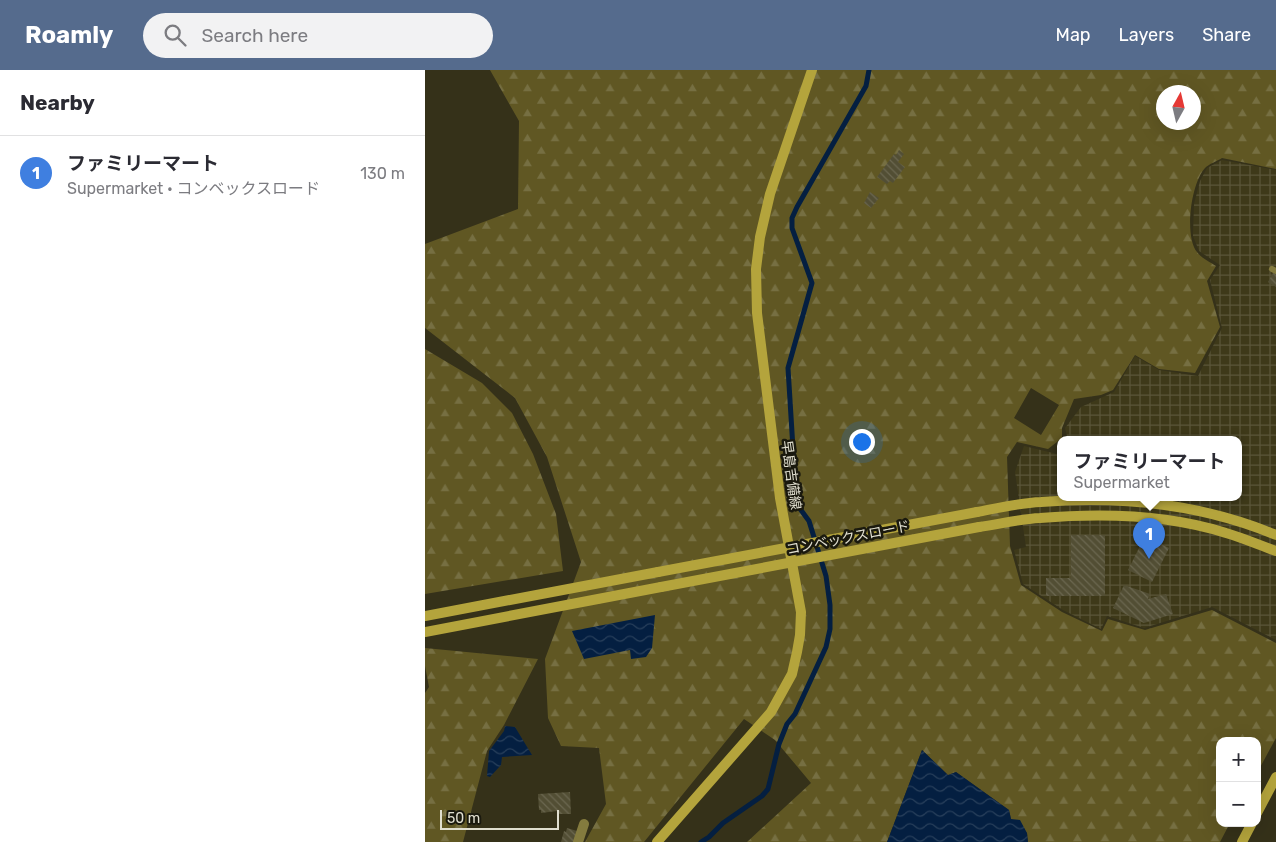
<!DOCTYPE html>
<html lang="en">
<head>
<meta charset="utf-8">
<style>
	body { margin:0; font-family:Rubik,"Noto Sans JP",sans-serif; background:#f2f2f3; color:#2b2b33 }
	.controls { position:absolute; right:15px; bottom:15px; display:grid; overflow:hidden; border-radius:10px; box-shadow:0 5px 20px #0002 }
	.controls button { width:45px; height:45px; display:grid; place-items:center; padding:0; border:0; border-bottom:1px solid #e1e1e2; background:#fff; color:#2b2b33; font:25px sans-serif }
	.compass { position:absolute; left:731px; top:15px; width:45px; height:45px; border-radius:50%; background:#fff; box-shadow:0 5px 20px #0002; rotate:8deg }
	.scale { position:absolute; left:15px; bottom:12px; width:119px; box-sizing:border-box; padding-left:5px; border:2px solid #e0decf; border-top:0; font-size:14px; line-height:18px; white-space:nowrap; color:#e0decf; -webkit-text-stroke:4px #1a190e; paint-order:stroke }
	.you { position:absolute; left:436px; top:371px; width:18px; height:18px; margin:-12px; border:4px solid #fff; border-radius:50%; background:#1a73e8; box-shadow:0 0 0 8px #1a73e833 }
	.badge { display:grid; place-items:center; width:32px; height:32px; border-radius:50%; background:#556b8d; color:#fff; font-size:16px; font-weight:700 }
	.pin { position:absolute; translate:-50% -41px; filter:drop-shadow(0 1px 2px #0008) }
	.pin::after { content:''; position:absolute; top:26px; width:18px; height:15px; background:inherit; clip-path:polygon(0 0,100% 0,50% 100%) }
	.popup { position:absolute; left:632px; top:366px; width:185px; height:65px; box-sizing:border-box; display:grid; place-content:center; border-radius:10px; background:#fff; filter:drop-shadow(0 1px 4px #0005); font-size:16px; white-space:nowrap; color:#7c7c81 }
	.popup b { font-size:19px; color:#2b2b33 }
	.popup::after { content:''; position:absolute; left:50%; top:100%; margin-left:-10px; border:10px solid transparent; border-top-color:#fff }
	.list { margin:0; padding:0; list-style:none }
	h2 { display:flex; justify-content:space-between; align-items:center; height:65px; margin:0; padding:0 20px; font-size:21px }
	h2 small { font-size:16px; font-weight:400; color:#7c7c81 }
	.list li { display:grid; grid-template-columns:32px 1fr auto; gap:15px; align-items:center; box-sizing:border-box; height:75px; padding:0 20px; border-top:1px solid #e1e1e2 }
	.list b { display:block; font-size:19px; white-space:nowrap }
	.list p { margin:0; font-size:16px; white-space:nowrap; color:#7c7c81 }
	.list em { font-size:16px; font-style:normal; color:#7c7c81 }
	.icon { flex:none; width:28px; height:28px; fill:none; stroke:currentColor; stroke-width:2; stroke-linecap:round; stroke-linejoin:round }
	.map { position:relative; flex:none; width:851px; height:772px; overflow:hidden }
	header { display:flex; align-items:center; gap:30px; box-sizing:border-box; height:70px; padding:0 25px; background:#556b8d; color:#fff }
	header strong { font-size:24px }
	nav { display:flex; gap:28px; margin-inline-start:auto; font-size:18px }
	.search { width:350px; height:45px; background:#f2f2f3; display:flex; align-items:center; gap:12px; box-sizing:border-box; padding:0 18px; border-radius:28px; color:#7c7c81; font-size:19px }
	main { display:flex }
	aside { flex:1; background:#fff }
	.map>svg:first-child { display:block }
	.industrial { fill:url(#industrial-grid) }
	.forest { fill:url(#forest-firs); fill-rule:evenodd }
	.water { fill:url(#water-waves) }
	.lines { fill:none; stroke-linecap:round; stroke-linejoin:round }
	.stream { stroke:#041f41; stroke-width:5 }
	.building { fill:url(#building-back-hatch) }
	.lane { stroke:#847b3e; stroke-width:6 }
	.street { stroke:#847b3e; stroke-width:10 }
	.secondary { stroke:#b4a43c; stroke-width:10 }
	.secondary-bridge { stroke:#b4a43c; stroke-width:10 }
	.labels { text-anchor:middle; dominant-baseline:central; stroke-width:5; stroke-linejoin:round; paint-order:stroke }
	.street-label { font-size:14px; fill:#e0decf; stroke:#1a190e }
</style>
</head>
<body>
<header>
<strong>Roamly</strong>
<div class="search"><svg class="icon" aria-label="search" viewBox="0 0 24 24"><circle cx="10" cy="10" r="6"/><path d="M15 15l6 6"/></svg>Search here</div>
<nav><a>Map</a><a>Layers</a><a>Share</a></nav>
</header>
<main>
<aside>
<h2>Nearby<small></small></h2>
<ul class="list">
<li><span class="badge" style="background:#3f7fe0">1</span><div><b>ファミリーマート</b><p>Supermarket · コンベックスロード</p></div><em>130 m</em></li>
</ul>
</aside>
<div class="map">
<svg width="851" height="772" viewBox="0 0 851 772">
	<defs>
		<pattern id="industrial-grid" width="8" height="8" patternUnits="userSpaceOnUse" patternTransform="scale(1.25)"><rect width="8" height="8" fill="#3e3919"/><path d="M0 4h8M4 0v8" fill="none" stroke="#5a5539"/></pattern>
		<pattern id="forest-firs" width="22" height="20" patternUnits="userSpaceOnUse" patternTransform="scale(1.25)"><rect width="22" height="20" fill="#605723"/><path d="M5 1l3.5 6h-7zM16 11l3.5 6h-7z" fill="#766f42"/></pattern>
		<pattern id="water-waves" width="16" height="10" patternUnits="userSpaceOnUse" patternTransform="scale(1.25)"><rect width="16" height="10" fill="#041f41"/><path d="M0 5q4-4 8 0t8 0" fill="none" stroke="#283f5b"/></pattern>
		<pattern id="building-back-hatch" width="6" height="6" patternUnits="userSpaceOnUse" patternTransform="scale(1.25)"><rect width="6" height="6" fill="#524e34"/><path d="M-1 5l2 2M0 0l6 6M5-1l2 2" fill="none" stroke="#6b6750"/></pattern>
	</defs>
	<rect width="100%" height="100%" fill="#353119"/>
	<path class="industrial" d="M797,90L851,100V570L787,537L719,558L682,546L676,559L638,540L598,514L589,480L601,477L590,402L599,376L632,384L635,382V428H813V370H643L640,358L656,337L689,322L710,286L734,300L773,306L797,258L785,210L795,195L774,181L768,166L769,134L775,111L782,98Z"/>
	<path class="forest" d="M65,0H851V99L797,88C792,91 784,94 780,98C766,113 759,166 772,182C776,188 785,192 791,196L782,211L795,257L770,303L734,299L710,285L688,320L676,325L649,329L637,358V368L623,379L592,372L582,387L585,476L596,515L637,542L677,561L683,549L720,560L787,540L851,573V668L832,703V671H795V753H805L795,772H603L602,763L586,749L584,740L531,702L523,705L497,680L462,772H322L386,713L350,670L319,649L219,772H160L181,734L174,678L136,676L123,648L120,589L156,492L122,387L90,328L0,258V174L93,139L94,51ZM738,22H768V52H738ZM606,318L634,335L616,365L589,348Z
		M0,279L57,313L87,343L108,384L131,444L138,501L0,524Z
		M0,578L113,589L79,655L62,681L38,772H0V623L4,617L0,596Z"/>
	<path class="water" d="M230,545L227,578L221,587L206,589L205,580L159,589L147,561Z
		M80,656L90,657L107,685L77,687L76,695L65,707L62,706L64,681L79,661Z
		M497,680L523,705L531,702L584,740L586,749L595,750L602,763L603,772H462Z"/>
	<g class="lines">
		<path class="stream" d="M276,772L284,767L298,753L337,726L343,719L354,674L362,654L370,644L401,577L405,559V535L401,506L384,451L373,436L370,411L363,298L387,213L367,158V148L372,137L441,16L444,0"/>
	</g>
	<path class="building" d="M474,80L479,84L473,92L480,97L468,113L465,111L462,114L452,107L469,84L471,85Z
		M445,122L454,128L446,138L439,133Z
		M848,203L851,204V217L843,212Z
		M646,465H680V526H621V508H646Z
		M719,468L735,476L736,474L744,478L727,512L703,500Z
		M699,515L725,524L723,529L741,524L748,544L719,553L688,538Z
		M145,722L146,744H133L132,741L116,743V740H114L113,724Z
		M142,758L152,761L149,772H136L139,761L141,762Z"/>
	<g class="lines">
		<path class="lane" d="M847,199L851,201"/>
		<path class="street" d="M153,772L159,754"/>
		<path class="secondary" d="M552,442C573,438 594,433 616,432C695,426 777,434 851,465
			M554,457C575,454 595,449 615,448C676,443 742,444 801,463C818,468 834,475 851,481
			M0,546L233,502
			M0,562L236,517
			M832,743L851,707
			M232,772L346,642L367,604L372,582L375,565L376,542L355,428L332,243L331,199L335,167L345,124L387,0
			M817,772L827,753"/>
		<path class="secondary-bridge" d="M233,502L552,442
			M236,517L554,457"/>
	</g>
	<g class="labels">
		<g class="street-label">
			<text transform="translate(366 405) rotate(82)">早島吉備線</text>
			<text transform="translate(423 468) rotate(-11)">コンベックスロード</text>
		</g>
	</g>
</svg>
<div class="controls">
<button>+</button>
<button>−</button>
</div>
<svg class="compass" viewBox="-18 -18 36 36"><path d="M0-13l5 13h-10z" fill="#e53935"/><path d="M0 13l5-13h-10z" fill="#7c7c81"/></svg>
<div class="scale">50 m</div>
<div class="you"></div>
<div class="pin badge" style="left:724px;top:489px;background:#3f7fe0">1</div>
<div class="popup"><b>ファミリーマート</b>Supermarket</div>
</div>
</main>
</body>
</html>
